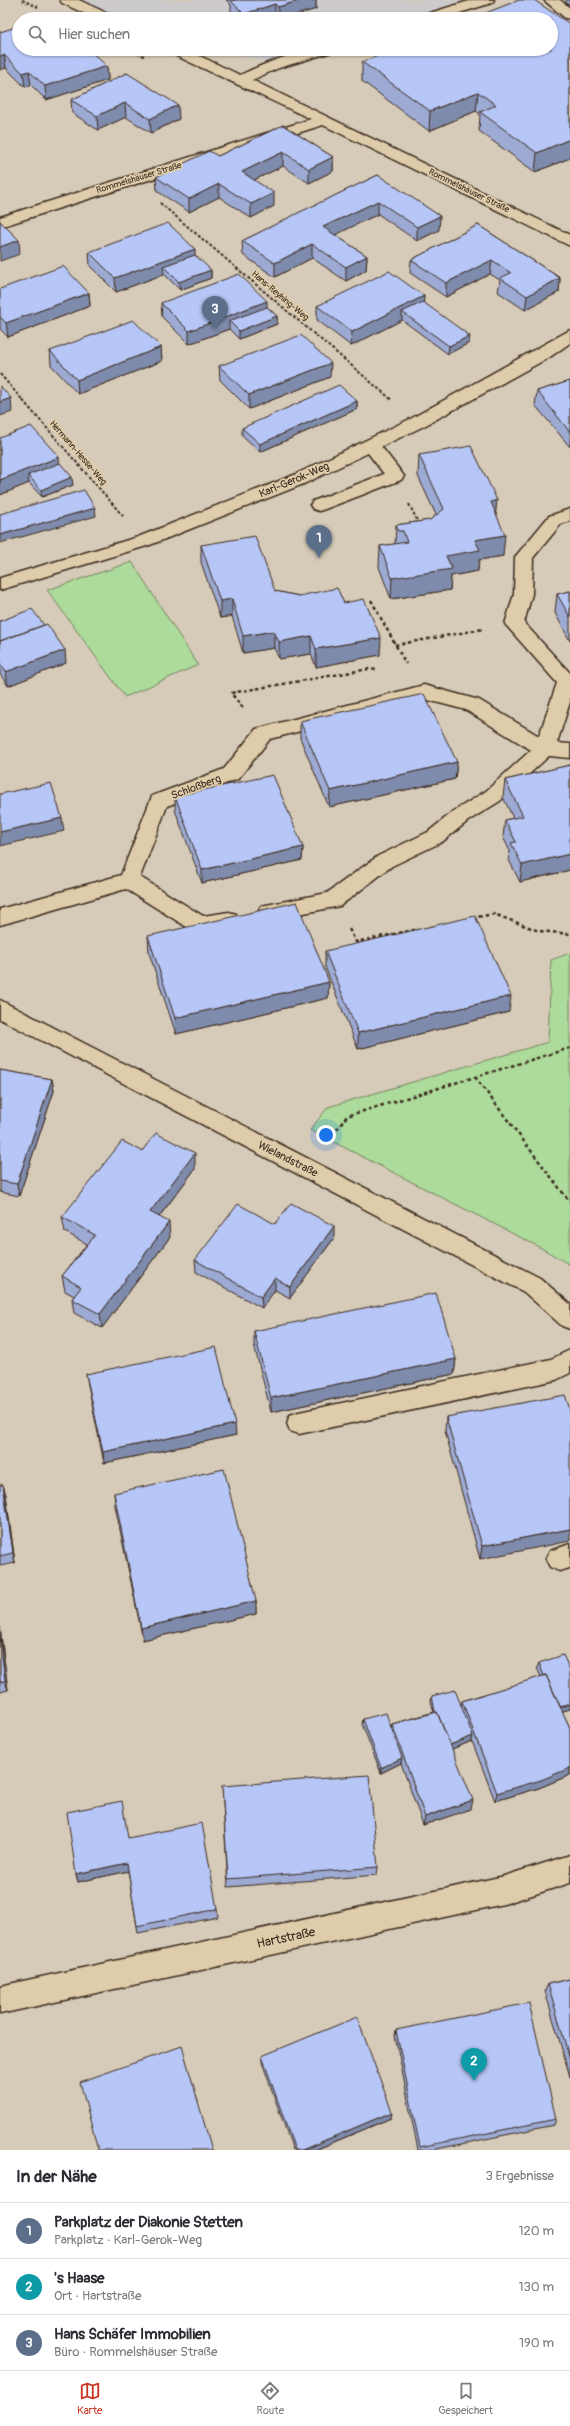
<!DOCTYPE html>
<html lang="de">
<head>
<meta charset="utf-8">
<style>
	body { margin:0; font-family:Pangolin,sans-serif; background:#f2f2f3; color:#2b2b33 }
	.you { position:absolute; left:326px; top:1135px; width:14px; height:14px; margin:-10px; border:3px solid #fff; border-radius:50%; background:#1a73e8; box-shadow:0 0 0 6px #1a73e833 }
	.badge { display:grid; place-items:center; width:26px; height:26px; border-radius:50%; background:#c8321e; color:#fff; font-size:13px; font-weight:700 }
	.pin { position:absolute; translate:-50% -33px; filter:drop-shadow(0 1px 2px #0008) }
	.pin::after { content:''; position:absolute; top:21px; width:14px; height:12px; background:inherit; clip-path:polygon(0 0,100% 0,50% 100%) }
	.list { margin:0; padding:0; list-style:none }
	h2 { display:flex; justify-content:space-between; align-items:center; height:52px; margin:0; padding:0 16px; font-size:17px }
	h2 small { font-size:13px; font-weight:400; color:#7c7c81 }
	.list li { display:grid; grid-template-columns:26px 1fr auto; gap:12px; align-items:center; box-sizing:border-box; height:56px; padding:0 16px; border-top:1px solid #e1e1e2 }
	.list b { display:block; font-size:15px; white-space:nowrap }
	.list p { margin:0; font-size:13px; white-space:nowrap; color:#7c7c81 }
	.list em { font-size:13px; font-style:normal; color:#7c7c81 }
	.icon { flex:none; width:22px; height:22px; fill:none; stroke:currentColor; stroke-width:2; stroke-linecap:round; stroke-linejoin:round }
	.map { position:relative; flex:none; width:570px; height:2150px; overflow:hidden }
	.search { position:absolute; background:#fff; box-shadow:0 1px 3px #0004; left:12px; right:12px; top:12px; height:44px; display:flex; align-items:center; gap:10px; box-sizing:border-box; padding:0 14px; border-radius:22px; color:#7c7c81; font-size:15px }
	.sheet { height:220px; background:#fff }
	nav { display:flex; justify-content:space-around; align-items:center; box-sizing:border-box; height:56px; border-top:1px solid #e1e1e2; background:#fff; font-size:11px; color:#7c7c81 }
	nav a { display:grid; justify-items:center; gap:2px }
	nav .on { color:#c8321e }
	.map>svg:first-child { display:block }
	.built { fill:#cccacb }
	.green { fill:#acdb9b; stroke:#74825c }
	.lines { fill:none; stroke-linecap:round; stroke-linejoin:round }
	.service-casing { stroke:#3b2a1e; stroke-width:3 }
	.minor-casing { stroke:#3b2a1e; stroke-width:3 }
	.path-far1 { stroke:#3b2a1e; stroke-width:2; stroke-dasharray:3 2; stroke-linecap:butt }
	.path { stroke:#3b2a1e; stroke-width:2.5; stroke-dasharray:3.5 3; stroke-linecap:butt }
	.service { fill:#deccaa; fill-rule:evenodd }
	.minor { fill:#deccaa; fill-rule:evenodd }
	.wall { fill:#9daad4; stroke:#3b2a1e }
	.shaded-wall { fill:#7f8bac; stroke:#3b2a1e }
	.building { fill:#b6c6f6; stroke:#3b2a1e }
	.labels { text-anchor:middle; dominant-baseline:central; stroke-width:3.5; stroke-linejoin:round; paint-order:stroke }
	.far-street-label { font-size:9px; fill:#3b2a1e; stroke:#deccaa }
	.street-label { font-size:11px; fill:#3b2a1e; stroke:#deccaa }
	.near-street-label { font-size:13px; fill:#3b2a1e; stroke:#deccaa }
</style>
</head>
<body>
<div class="map">
<svg width="570" height="2150" viewBox="0 0 570 2150">
	<rect width="100%" height="100%" fill="#d6cbb9"/>
	<filter id="ink" filterUnits="userSpaceOnUse"><feTurbulence type="fractalNoise" baseFrequency=".025" numOctaves="2"/><feDisplacementMap in="SourceGraphic" scale="8" xChannelSelector="R" yChannelSelector="G"/><feConvolveMatrix kernelMatrix="1 2 1 2 8 2 1 2 1" color-interpolation-filters="sRGB"/></filter>
	<g filter="url(#ink)">
		<path class="built" d="M71,0H487L425,19H125L78,4Z
			M222,49H327L274,65Z"/>
		<path class="green" d="M132,562L198,665L125,697L47,590Z
			M570,953V1265L543,1249L310,1130L328,1107L548,1042L551,960Z"/>
		<g class="lines">
			<g class="service-casing">
				<path id="service" d="M544,0H560L570,8V19L565,18Z
					M371,439L377,441L401,472L404,476L401,480L325,509L319,511L313,509L310,505L313,501L384,474L362,445L365,441Z
					M570,509V521L561,524L533,558L532,594L524,623L570,673V702L557,743L570,744V758L549,756L500,801L468,821L442,842L392,866L340,906L268,920L261,918L258,912L261,906L327,893L378,856L428,832L454,811L486,791L531,750L466,710L424,699L270,739L238,779L167,806L140,877L203,916L229,912L236,914L239,920L236,926L200,933L193,931L126,889L0,925V909L121,875L152,796L224,769L256,729L424,685L479,700L539,736L557,683L505,624L514,594L515,557L549,516Z
					M570,1350V1373L556,1380L299,1434L290,1431L287,1423L290,1415L299,1412L551,1359Z
					M570,1544V1568L559,1571L550,1567L546,1559L550,1551Z"/>
			</g>
			<g class="minor-casing">
				<path id="minor" d="M60,0H79L113,16L115,19H96L62,3Z
					M472,0H494L492,3L440,19H418L420,16Z
					M166,49H185L240,75C270,61 300,49 334,49L332,52L279,68L252,80L570,235V246L323,125L0,227V217L311,119L168,52Z
					M570,330V343L550,357L424,426L306,483L150,545L0,590V578L138,537L294,475L412,418Z
					M0,1000L540,1278L570,1304V1329L562,1326L524,1292L0,1019Z
					M570,1855V1883L504,1904L0,2014V1986L504,1876Z"/>
			</g>
			<path class="path-far1" d="M22,0L38,7
				M128,49L144,56
				M160,203L392,400
				M0,374L123,516
				M409,504L419,524"/>
			<path class="path" d="M371,600L406,664
				M395,645L483,629
				M243,708L231,693L369,669L377,670
				M472,918L494,914L539,931L570,934
				M349,929L356,942L418,929
				M475,1077L570,1202
				M329,1140L347,1116L570,1048"/>
			<use href="#service" class="service"/>
			<use href="#minor" class="minor"/>
		</g>
		<path class="wall" d="M226,0H316V9L283,19H277L275,18L271,19H236L231,15V5Z
			M566,0H570V6L566,3Z
			M570,24V158L535,172L479,131L480,114L476,111L429,131L362,81V62Z
			M0,32L77,54L107,66L108,80L46,100L31,85L25,87L6,68Z
			M127,73L179,119L151,133L126,117L98,130L72,113L71,100Z
			M283,125L333,157V171L309,183L283,166L254,180L274,206L251,218L219,197L189,212L157,191L156,177L218,156Z
			M378,175L439,230L417,241L378,214L335,235L367,256L366,270L346,281L312,258L275,277L243,255L242,241Z
			M478,225L560,278L559,292L525,310L498,292L500,280L490,274L446,297L410,273L411,260Z
			M89,252L211,270V278L180,290L164,274L116,292L90,266Z
			M0,289L89,293L90,306L8,337L0,329Z
			M424,296L423,302L469,343L448,354L402,320L351,346L317,320V306Z
			M161,303L267,307L277,316V324L239,339L229,329L189,344L162,317Z
			M161,347L162,361L78,394L51,365L50,351Z
			M219,366L330,377L249,409L220,380Z
			M570,381V447L535,405L537,391Z
			M357,401V409L260,452L242,435V428Z
			M0,438L60,463L73,485L42,497L29,483L0,495Z
			M419,455L496,513L503,556L479,560L478,571L451,576L450,590L391,599L379,567L380,546L395,544L396,525L430,520L436,515L418,476Z
			M201,545L275,591L299,596L344,603L380,655L316,667L311,654L279,659L274,648L243,653L232,616L220,618L201,562Z
			M570,591V641L555,613L557,594Z
			M0,621L66,663L8,686L0,674Z
			M300,721L457,762L455,779L329,807L300,738Z
			M570,765V870L520,882L509,860L510,851L503,837L505,820L513,818L503,797L505,780Z
			M175,796L303,847L302,860L202,883L175,810Z
			M148,936L329,982L328,998L176,1034L149,953Z
			M325,951L509,1012L358,1049L325,967Z
			M0,1070L52,1079L54,1091L19,1196L0,1192Z
			M142,1151L195,1169L159,1217L170,1237L102,1328L74,1313L72,1299L74,1296L65,1291L62,1276L87,1244L65,1232L62,1217Z
			M275,1224L334,1238L290,1298L275,1290L262,1308L196,1272L195,1260Z
			M254,1331L456,1359L454,1374L271,1412L254,1345Z
			M86,1374L236,1435L104,1463L88,1385Z
			M570,1410L480,1559L445,1431L446,1417Z
			M0,1485H3L6,1495L15,1563L0,1566Z
			M114,1493L256,1601V1614L143,1640L115,1506Z
			M0,1627L8,1690L0,1692Z
			M539,1663L570,1709L562,1711L570,1728V1775L539,1788L495,1801L472,1741L452,1749L471,1809L423,1825L401,1763L381,1773L362,1724L363,1719L391,1728L392,1724L434,1712L431,1701L432,1696L461,1706L462,1701L541,1677L537,1668Z
			M222,1786L378,1867L377,1875L228,1887Z
			M128,1838L217,1909L218,1917L138,1933L128,1871L78,1882L76,1874Z
			M570,1979V2077L545,1991L548,1984Z
			M396,2030L556,2119L554,2125L432,2150H418L395,2036Z
			M262,2056L391,2118L315,2150H293L262,2062Z"/>
		<path class="shaded-wall" d="M301,0H316V9L283,19H278V7Z
			M275,4V18L271,19H244V14Z
			M4,55L6,68L0,70V56Z
			M107,66L108,80L46,100L45,86Z
			M29,71L31,85L25,87L23,73Z
			M478,92L476,111L429,131L430,111Z
			M125,103L126,117L98,130L97,116Z
			M178,105L179,119L151,133L150,119Z
			M570,139V158L535,172L537,153Z
			M283,152V166L242,186V172Z
			M333,157V171L309,183V169Z
			M219,184V197L189,212V199Z
			M274,193V206L251,218V204Z
			M378,201V214L323,241V227Z
			M440,216L439,230L417,241V227Z
			M19,240L20,254L0,261V247Z
			M312,244V258L275,277V263Z
			M195,249V263L163,266L164,274L116,292L115,278Z
			M367,256L366,270L346,281V267Z
			M492,260L490,274L446,297V283Z
			M211,270V278L180,290L179,282Z
			M560,278L559,292L525,310L527,296Z
			M89,293L90,306L8,337L6,323Z
			M424,296L423,310L402,312V320L351,346L352,332Z
			M267,301V315L229,321V329L189,344V331Z
			M277,316V324L239,339V331Z
			M470,336L469,343L448,354L449,346Z
			M161,347L162,361L78,394L77,380Z
			M331,363L330,377L249,409V395Z
			M11,398L12,412L0,416V402Z
			M357,401V409L260,452V444Z
			M59,457L60,471L28,475L29,483L0,495V480Z
			M72,477L73,485L42,497L41,490Z
			M497,500L495,520L491,502Z
			M95,508L96,516L0,543V535Z
			M505,535L503,556L479,560L478,571L451,576L450,590L391,599L392,578L446,556L475,540Z
			M232,599V616L220,618V601Z
			M274,631V648L243,653V636Z
			M311,636V654L279,659V642Z
			M381,638L380,655L316,667V649Z
			M65,650L66,663L8,686L6,672Z
			M457,762L455,779L329,807L330,791Z
			M62,818L64,831L0,846V832Z
			M303,847L302,860L202,883V870Z
			M570,854V870L520,882L522,865Z
			M329,982L328,998L176,1034L175,1018Z
			M511,996L509,1012L358,1049V1033Z
			M52,1079L54,1091L19,1196L17,1184Z
			M195,1153V1169L151,1227L150,1212Z
			M169,1222L170,1237L102,1328L100,1314Z
			M334,1226V1238L290,1298V1287Z
			M275,1278V1290L262,1308L261,1297Z
			M456,1359L454,1374L271,1412V1398Z
			M235,1424L236,1435L104,1463L103,1452Z
			M3,1485L6,1495L15,1563L13,1553Z
			M570,1529V1541L480,1559L482,1546Z
			M256,1601V1614L143,1640L141,1628Z
			M0,1627L8,1690L5,1681L0,1638Z
			M570,1704V1709L557,1713L558,1708Z
			M473,1736L472,1741L447,1751L448,1746Z
			M402,1758L401,1763L381,1773V1768Z
			M570,1768V1775L539,1788L495,1801L497,1793Z
			M473,1800L471,1809L423,1825L425,1817Z
			M127,1863L129,1871L78,1882L76,1874Z
			M392,2112L391,2118L315,2150H302Z"/>
		<path class="building" d="M236,0H301L278,7L275,4L244,14L231,1Z
			M519,0H534L570,24V139L537,153L480,112L496,105L478,92L430,111L362,62L396,49H551V19H470Z
			M19,26V49H72L77,54L89,50L107,66L45,86L29,71L23,73L4,55L0,56V32Z
			M127,73L178,105L150,119L125,103L97,116L71,100Z
			M283,125L333,157L309,169L283,152L242,172L274,193L251,204L219,184L189,199L156,177L209,151L218,156Z
			M378,175L440,216L417,227L378,201L323,227L367,256L346,267L312,244L275,263L242,241L300,212Z
			M0,221L19,240L0,247Z
			M168,223L195,249L115,278L89,252Z
			M478,225L560,278L527,296L500,278L511,273L492,260L446,283L411,260Z
			M195,255L211,270L179,282L163,266Z
			M63,266L89,293L6,323L0,317V289Z
			M389,271L424,296L352,332L317,306Z
			M239,274L267,301L189,331L161,303Z
			M423,302L470,336L449,346L402,312Z
			M267,307L277,316L239,331L229,321Z
			M133,320L161,347L77,380L50,351Z
			M301,335L331,363L249,395L219,366Z
			M570,381V432L537,391Z
			M339,385L357,401L260,444L242,428Z
			M0,386L11,398L0,402Z
			M31,426L59,457L0,480V438Z
			M471,446L497,500L491,502L505,535L475,540L480,550L446,556L452,569L392,578L380,546L407,542L403,531H398L396,525L430,520L444,509L419,455Z
			M60,463L72,477L41,490L28,475Z
			M84,490L95,508L0,535V514Z
			M255,536L275,591L299,596L337,588L344,603L364,599L381,638L316,649L311,636L279,642L274,631L243,636L232,599L220,601L201,545Z
			M570,591V617L557,594Z
			M32,609L44,625L0,641V621Z
			M47,624L65,650L6,672L0,664V641Z
			M424,694L457,762L330,791L300,721Z
			M570,765V854L522,865L511,843L516,842L505,820L523,816L505,780Z
			M273,775L303,847L202,870L175,796Z
			M51,783L62,818L0,832V794Z
			M297,902L329,982L175,1018L148,936Z
			M475,916L511,996L358,1033L325,951Z
			M0,1070L52,1079L17,1184L0,1181Z
			M156,1133L195,1153L150,1212L169,1222L100,1314L72,1299L81,1287L62,1276L95,1235L62,1217L122,1141L142,1151Z
			M291,1203L334,1226L290,1287L275,1278L261,1297L195,1260L238,1204L275,1224Z
			M436,1293L456,1359L271,1398L254,1331Z
			M216,1347L235,1424L103,1452L86,1374Z
			M565,1395L570,1410V1529L482,1546L446,1417Z
			M224,1469L256,1601L141,1628L114,1493Z
			M0,1485H3L13,1553L0,1556Z
			M0,1638L5,1681L0,1682Z
			M563,1655L570,1670V1704L560,1707L546,1675L544,1676L539,1663Z
			M546,1675L570,1728V1768L541,1780L497,1793L462,1701Z
			M455,1690L473,1736L450,1745L437,1712H435L432,1696Z
			M437,1712L473,1800L425,1817L392,1724Z
			M386,1713L402,1758L381,1768L363,1719Z
			M369,1775L378,1867L228,1879L222,1786Z
			M122,1801L128,1838L202,1823L217,1909L137,1926L127,1863L76,1874L67,1812Z
			M570,1979V2060L548,1984Z
			M529,2003L556,2119L420,2147L396,2030Z
			M357,2017L392,2112L302,2150H295L262,2056Z
			M182,2046L212,2150H98L80,2082Z"/>
	</g>
	<g class="labels">
		<g class="far-street-label">
			<text transform="translate(139 178) rotate(-17)">Rommelshäuser Straße</text>
			<text transform="translate(469 191) rotate(26)">Rommelshäuser Straße</text>
			<text transform="translate(280 296) rotate(40)">Hans-Reyhing-Weg</text>
			<text transform="translate(78 453) rotate(49)">Hermann-Hesse-Weg</text>
		</g>
		<g class="street-label">
			<text transform="translate(294 480) rotate(-23)">Karl-Gerok-Weg</text>
			<text transform="translate(196 787) rotate(-20)">Schloßberg</text>
			<text transform="translate(288 1159) rotate(27)">Wielandstraße</text>
		</g>
		<g class="near-street-label">
			<text transform="translate(286 1938) rotate(-12)">Hartstraße</text>
		</g>
	</g>
</svg>
<div class="you"></div>
<div class="pin badge" style="left:319px;top:558px;background:#5c6f8a">1</div>
<div class="pin badge" style="left:474px;top:2081px;background:#0f9aa8">2</div>
<div class="pin badge" style="left:215px;top:329px;background:#5c6f8a">3</div>
<div class="search"><svg class="icon" aria-label="search" viewBox="0 0 24 24"><circle cx="10" cy="10" r="6"/><path d="M15 15l6 6"/></svg>Hier suchen</div>
</div>
<section class="sheet">
<h2>In der Nähe<small>3 Ergebnisse</small></h2>
<ul class="list">
<li><span class="badge" style="background:#5c6f8a">1</span><div><b>Parkplatz der Diakonie Stetten</b><p>Parkplatz · Karl-Gerok-Weg</p></div><em>120 m</em></li>
<li><span class="badge" style="background:#0f9aa8">2</span><div><b>'s Haase</b><p>Ort · Hartstraße</p></div><em>130 m</em></li>
<li><span class="badge" style="background:#5c6f8a">3</span><div><b>Hans Schäfer Immobilien</b><p>Büro · Rommelshäuser Straße</p></div><em>190 m</em></li>
</ul>
</section>
<nav>
<a class="on"><svg class="icon" aria-label="map" viewBox="0 0 24 24"><path d="M3 6l6-2 6 2 6-2v14l-6 2-6-2-6 2zM9 4v14M15 6v14"/></svg>Karte</a>
<a><svg class="icon" aria-label="directions" viewBox="0 0 24 24"><path d="M12 3l9 9-9 9-9-9zM9 14v-3h6M13 9l2 2-2 2"/></svg>Route</a>
<a><svg class="icon" aria-label="saved" viewBox="0 0 24 24"><path d="M7 4h10v16l-5-4-5 4z"/></svg>Gespeichert</a>
</nav>
</body>
</html>
